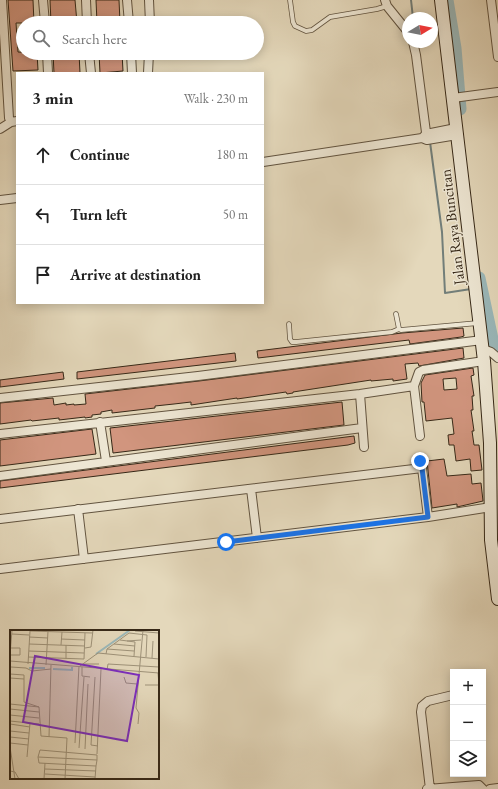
<!DOCTYPE html>
<html lang="en">
<head>
<meta charset="utf-8">
<style>
	body { margin:0; font-family:"EB Garamond",serif; background:#f2f2f2; color:#222 }
	.controls { position:absolute; right:12px; bottom:12px; display:grid; overflow:hidden; border-radius:0px; box-shadow:0 2px 10px #0003 }
	.controls button { width:36px; height:36px; display:grid; place-items:center; padding:0; border:0; border-bottom:1px solid #e0e0e0; background:#fff; color:#222; font:20px sans-serif }
	.compass { position:absolute; left:402px; top:12px; width:36px; height:36px; border-radius:50%; background:#fff; box-shadow:0 2px 10px #0003; rotate:80deg }
	.stop { position:absolute; width:12px; height:12px; margin:-9px; border:3px solid #1a73e8; border-radius:50%; background:#fff }
	.stop.end { background:#1a73e8; border-color:#fff; box-shadow:0 1px 4px #0008 }
	.list { margin:0; padding:0; list-style:none }
	h2 { display:flex; justify-content:space-between; align-items:center; height:52px; margin:0; padding:0 16px; font-size:17px }
	h2 small { font-size:13px; font-weight:400; color:#767676 }
	.list li { display:grid; grid-template-columns:26px 1fr auto; gap:12px; align-items:center; box-sizing:border-box; height:60px; padding:0 16px; border-top:1px solid #e0e0e0 }
	.list b { display:block; font-size:15px; white-space:nowrap }
	.list em { font-size:13px; font-style:normal; color:#767676 }
	.icon { flex:none; width:22px; height:22px; fill:none; stroke:currentColor; stroke-width:2; stroke-linecap:round; stroke-linejoin:round }
	.map { position:relative; flex:none; width:498px; height:789px; overflow:hidden }
	.search { position:absolute; background:#fff; box-shadow:0 2px 10px #0003; left:16px; top:16px; width:248px; height:44px; display:flex; align-items:center; gap:10px; box-sizing:border-box; padding:0 14px; border-radius:22px; color:#767676; font-size:15px }
	.panel { position:absolute; background:#fff; box-shadow:0 2px 10px #0003; left:16px; top:72px; width:248px; height:232px; border-radius:0px }
	.map>svg:first-child { display:block }
	.lines { fill:none; stroke-linecap:round; stroke-linejoin:round }
	.stream { stroke:#727e79; stroke-width:2 }
	.river { stroke:#9ab8ba; stroke-width:13 }
	.building { fill:#d1957e; stroke:#362817; fill-rule:evenodd }
	.lane-casing { stroke:#625440; stroke-width:5.5 }
	.street-casing { stroke:#625440; stroke-width:10 }
	.secondary-casing { stroke:#362817; stroke-width:14 }
	.lane { stroke:#ede6d3; stroke-width:4 }
	.street { stroke:#ede6d3; stroke-width:8 }
	.secondary { stroke:#ede6d3; stroke-width:12 }
	.route { stroke:#1a73e8; stroke-width:5 }
	.labels { text-anchor:middle; dominant-baseline:central; stroke-width:3; stroke-linejoin:round; paint-order:stroke }
	.street-label { font-size:15px; fill:#362817; stroke:#ede6d3 }
	.inset-river { fill:none; stroke:#9ab8ba; stroke-width:2 }
	.inset-road { fill:none; stroke:#9e9279; stroke-width:1 }
	.view { fill:#7b2cbf; fill-opacity:0.15; stroke:#7b2cbf; stroke-width:2 }
	.inset-edge { fill:none; stroke:#362817; stroke-width:2 }
</style>
</head>
<body>
<div class="map">
<svg width="498" height="789" viewBox="0 0 498 789">
	<rect width="100%" height="100%" fill="#e4d8bb"/>
	<filter id="stains"><feTurbulence type="fractalNoise" baseFrequency=".005" numOctaves="4"/><feColorMatrix values="0 0 0 0 .2 0 0 0 0 .09 0 0 0 0 .02 0 0 0 .5 -.17"/></filter>
	<radialGradient id="worn" r=".72"><stop offset=".6" stop-color="#630" stop-opacity="0"/><stop offset="1" stop-color="#630" stop-opacity=".3"/></radialGradient>
	<g class="lines">
		<path class="stream" d="M411,0L413,18
			M430,142L442,232L445,293L471,289"/>
		<path class="river" d="M447,0L455,48L460,109
			M479,278L495,353L498,356"/>
	</g>
	<path class="building" d="M8,0H33L34,23H16L18,52L37,53L38,70L13,71Z
		M50,0H75L77,23H51Z
		M96,0H119L120,22L97,23Z
		M53,53H79L80,73H54Z
		M99,53H122L123,71L100,73Z
		M463,328L464,336L461,337L410,344L409,340L258,358L257,351L402,333Z
		M463,348L464,358L419,366L418,363L405,364L407,379L393,381V379L371,381V380L293,392V393L287,394L286,392L237,399V398L191,405V402L174,404L155,406V408L112,413V410L101,412V414L92,415V417L85,418V417L59,420V418L32,421L31,420L0,424V403L53,398L54,405L66,403V405L74,404V405L86,404L85,394L199,381Z
		M235,353L236,361L77,379V372Z
		M473,368L474,375L471,376L474,396H472L473,410H471L474,431H472L474,445H479L482,470L471,471L470,459L456,461L454,445H449L448,435L454,434L452,418L426,421L424,402H422L421,383L425,375ZM456,378L457,389L444,390L443,379Z
		M63,372L64,379L0,387V380Z
		M342,402L344,425L113,453L110,428Z
		M92,429L96,454L0,466V440Z
		M354,436L355,443L348,445L0,488V481Z
		M444,459L447,476L471,474L472,484L481,483L483,501L457,507V504L432,508L427,461Z"/>
	<g class="lines">
		<g class="lane-casing">
			<path id="lane" d="M290,0L293,22L295,26L306,31L312,30L330,17L377,9L387,6
				M396,314L399,329L401,330L478,323
				M289,324L290,339L292,342H296L392,332L399,329"/>
		</g>
		<g class="street-casing">
			<path id="street" d="M2,0L9,118L11,122
				M43,0L45,23
				M86,0L87,23
				M127,0L129,23
				M149,0L150,23
				M385,0L387,6L408,32
				M491,0L498,57
				M413,42L416,55L427,140
				M47,53L48,73
				M89,53L91,73
				M131,53L132,73
				M148,73L149,53
				M453,98L498,92
				M0,129L11,122L17,121
				M423,137L426,134L456,128
				M263,162L422,138L427,140L457,135
				M0,200L17,198
				M483,349L491,352L498,358
				M360,394L364,447
				M0,398L198,376L482,340
				M100,422L106,461
				M0,434L360,394L414,386
				M420,436L414,386L419,372L423,370L484,361
				M419,461L422,468L428,517
				M0,476L362,428
				M251,489L257,538
				M78,509L84,559
				M0,519L422,468
				M0,569L428,517L491,507
				M427,789L479,785L483,789
				M430,789L421,712L422,706L428,701L453,695
				M490,789L498,788"/>
		</g>
		<g class="secondary-casing">
			<path id="secondary" d="M441,0L484,361L490,443L491,540L498,599"/>
		</g>
		<use href="#lane" class="lane"/>
		<use href="#street" class="street"/>
		<use href="#secondary" class="secondary"/>
	</g>
	<g class="lines">
		<path class="route" d="M226,542L428,517L422,468L420,461"/>
	</g>
	<g class="labels">
		<g class="street-label">
			<text transform="translate(452 227) rotate(-97)">Jalan Raya Buncitan</text>
		</g>
	</g>
	<g transform="translate(10 630)">
		<rect width="149" height="149" fill="#e4d8bb"/>
		<path class="inset-river" d="M86,24L120,0M19,38H35M43,39L62,40V37"/>
		<path class="inset-road" d="M125,1L149,3M2,4L19,5M19,7L38,8M51,9L75,10M110,10L125,12L124,26M117,11L131,10M19,14L75,16M104,14L125,16M51,15L52,2M75,18L81,17L83,0M97,19L124,21M19,21L74,23M96,24L97,19L119,3L137,5L136,27M0,25H10V18H1M0,25L2,0M18,27L74,29L75,3M142,28L143,11M56,29V15M0,31L149,43M18,34L20,1L83,3M73,34H89M36,35L38,1M70,36L88,23L149,29M1,37L16,38L22,41L41,39M72,37V46L80,47M97,40L98,34L149,37M0,44L14,45V72L29,77M85,47L81,115L88,116M114,47L116,53L127,54M0,48L14,49M135,55H149L148,43M0,74L29,77L31,106L57,108L55,149M0,79L29,82M0,85L29,88M0,91L29,94M0,94L20,97M128,94L129,83L126,78L133,0M0,101L19,103M0,107L19,109M39,107L41,35M0,113L18,115M65,113L69,36M0,117L5,149M69,118L74,47M75,119L78,54M87,124L91,39M17,127L20,93M28,127L29,133L86,136M35,139L86,141M0,141L5,142L9,149M35,144L85,147M34,149L35,133M85,149L86,136L87,130V125L30,120L28,127L87,130"/>
		<path class="view" d="M25,26L129,45L117,111L13,92Z"/>
		<rect width="149" height="149" class="inset-edge"/>
	</g>
	<rect width="100%" height="100%" filter="url(#stains)"/>
	<rect width="100%" height="100%" fill="url(#worn)"/>
</svg>
<div class="controls">
<button>+</button>
<button>−</button>
<button><svg class="icon" aria-label="layers" viewBox="0 0 24 24"><path d="M12 4l9 5-9 5-9-5zM3 14l9 5 9-5"/></svg></button>
</div>
<svg class="compass" viewBox="-18 -18 36 36"><path d="M0-13l5 13h-10z" fill="#e53935"/><path d="M0 13l5-13h-10z" fill="#767676"/></svg>
<div class="stop" style="left:226px;top:542px"></div>
<div class="stop end" style="left:420px;top:461px"></div>
<div class="search"><svg class="icon" aria-label="search" viewBox="0 0 24 24"><circle cx="10" cy="10" r="6"/><path d="M15 15l6 6"/></svg>Search here</div>
<section class="panel">
<h2>3 min<small>Walk · 230 m</small></h2>
<ul class="list">
<li><svg class="icon" aria-label="ahead" viewBox="0 0 24 24"><path d="M12 20V5M6 11l6-6 6 6"/></svg><div><b>Continue</b></div><em>180 m</em></li>
<li><svg class="icon" aria-label="left" viewBox="0 0 24 24"><path d="M17 20v-9H6M10 6l-5 5 5 5"/></svg><div><b>Turn left</b></div><em>50 m</em></li>
<li><svg class="icon" aria-label="arrive" viewBox="0 0 24 24"><path d="M6 21V4h12l-3 4 3 4H6"/></svg><div><b>Arrive at destination</b></div></li>
</ul>
</section>
</div>
</body>
</html>
